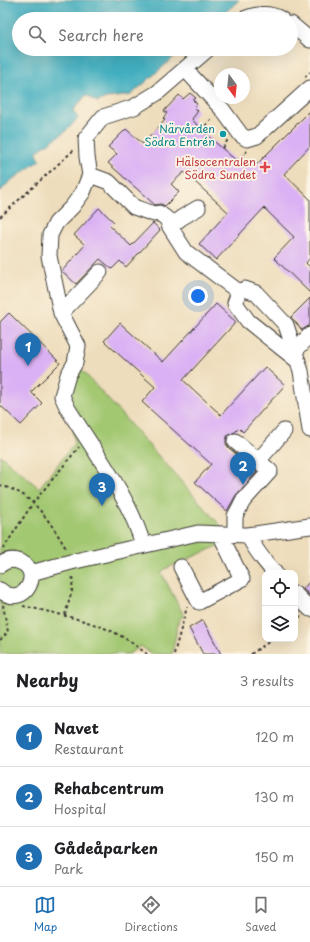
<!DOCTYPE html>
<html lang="en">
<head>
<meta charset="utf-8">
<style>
	body { margin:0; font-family:"Playpen Sans",sans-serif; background:#f2f2f2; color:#202124 }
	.controls { position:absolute; right:12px; bottom:12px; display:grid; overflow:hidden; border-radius:8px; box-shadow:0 4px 16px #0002 }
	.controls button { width:36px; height:36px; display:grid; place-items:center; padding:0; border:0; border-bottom:1px solid #e0e0e0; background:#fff; color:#202124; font:20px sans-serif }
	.compass { position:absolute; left:214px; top:68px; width:36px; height:36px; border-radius:50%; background:#fff; box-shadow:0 4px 16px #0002; rotate:165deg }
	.you { position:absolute; left:198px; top:296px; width:14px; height:14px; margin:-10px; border:3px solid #fff; border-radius:50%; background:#1a73e8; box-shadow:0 0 0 6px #1a73e833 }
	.badge { display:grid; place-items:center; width:26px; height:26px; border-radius:50%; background:#1f6fb2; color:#fff; font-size:13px; font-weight:700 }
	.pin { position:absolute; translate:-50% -33px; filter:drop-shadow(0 1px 2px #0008) }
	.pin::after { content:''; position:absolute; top:21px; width:14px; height:12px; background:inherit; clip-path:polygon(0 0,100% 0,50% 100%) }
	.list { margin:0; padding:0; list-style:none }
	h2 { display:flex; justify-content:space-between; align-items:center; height:52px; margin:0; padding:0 16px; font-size:17px }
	h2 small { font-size:13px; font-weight:400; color:#757577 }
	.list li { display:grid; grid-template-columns:26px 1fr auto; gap:12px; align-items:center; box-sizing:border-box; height:60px; padding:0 16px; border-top:1px solid #e0e0e0 }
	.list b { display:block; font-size:15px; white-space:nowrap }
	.list p { margin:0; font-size:13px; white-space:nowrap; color:#757577 }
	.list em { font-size:13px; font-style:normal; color:#757577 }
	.icon { flex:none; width:22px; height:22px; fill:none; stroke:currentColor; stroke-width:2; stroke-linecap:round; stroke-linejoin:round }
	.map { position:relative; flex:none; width:310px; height:654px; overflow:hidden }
	.search { position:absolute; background:#fff; box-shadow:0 4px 16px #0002; left:12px; right:12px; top:12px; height:44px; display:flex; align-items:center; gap:10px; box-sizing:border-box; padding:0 14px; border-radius:22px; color:#757577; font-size:15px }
	.sheet { height:232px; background:#fff }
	nav { display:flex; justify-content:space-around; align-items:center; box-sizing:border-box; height:56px; border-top:1px solid #e0e0e0; background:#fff; font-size:11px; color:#757577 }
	nav a { display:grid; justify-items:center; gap:2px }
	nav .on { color:#1f6fb2 }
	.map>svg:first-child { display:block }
	.green { fill:#a3c872; stroke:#607247 }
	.water { fill:#43afc0; stroke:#30666e }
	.building { fill:#dab1f4 }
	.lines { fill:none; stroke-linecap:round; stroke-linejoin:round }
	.minor-casing { stroke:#3c3934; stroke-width:17 }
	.path { stroke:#3c3934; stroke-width:2; stroke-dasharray:3 3; stroke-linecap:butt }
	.minor { stroke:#fff; stroke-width:15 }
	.culture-dot { fill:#0f9aa8; stroke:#fcf5e5; stroke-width:1.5 }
	.health-dot { fill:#e0444e; stroke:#fcf5e5; stroke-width:1.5 }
	.labels { text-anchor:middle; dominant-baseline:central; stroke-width:3.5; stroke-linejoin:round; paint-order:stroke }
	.culture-label { font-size:11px; fill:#0d838f; stroke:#fcf5e5; text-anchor:end }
	.health-label { font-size:11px; fill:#be3a42; stroke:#fcf5e5; text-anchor:end }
</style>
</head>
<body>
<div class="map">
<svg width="310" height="654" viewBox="0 0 310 654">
	<rect width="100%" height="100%" fill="#fcf5e5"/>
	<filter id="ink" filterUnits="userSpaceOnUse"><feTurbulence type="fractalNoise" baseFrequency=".025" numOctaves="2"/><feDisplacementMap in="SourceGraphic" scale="8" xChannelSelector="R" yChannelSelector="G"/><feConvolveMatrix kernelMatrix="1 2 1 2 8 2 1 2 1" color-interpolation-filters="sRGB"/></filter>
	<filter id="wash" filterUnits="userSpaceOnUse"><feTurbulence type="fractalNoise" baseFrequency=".012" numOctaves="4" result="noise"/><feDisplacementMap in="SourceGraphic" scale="16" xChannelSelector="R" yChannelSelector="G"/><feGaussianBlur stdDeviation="0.9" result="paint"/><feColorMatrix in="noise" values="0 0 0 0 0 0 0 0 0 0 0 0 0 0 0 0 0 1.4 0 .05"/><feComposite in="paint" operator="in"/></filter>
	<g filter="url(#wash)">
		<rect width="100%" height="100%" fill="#eeddbc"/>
		<path class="green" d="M81,369L219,524L234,539L167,568L161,572L184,616L179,619L172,654H151L141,646L129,654H0V455L39,488L74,444L70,395Z"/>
		<path class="water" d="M0,0H239L218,19H19V49H183L131,95L106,98L97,102L86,95L73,111L78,118L66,131L36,152L40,160L9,182L0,192Z"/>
		<g id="blocks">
			<path class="building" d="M190,93L196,98L193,100L197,104L194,107L198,111L192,119L201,130L239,163L257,164L310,111V146L284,174L310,199V258L306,263L310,267V293L274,258L294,237L264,208L216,260L199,244L228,212L184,172L171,184L179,192L165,206L161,204L155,205L108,163L117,154L108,147L126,129L143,144L165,120L163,118L167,113L164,111L179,95L183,99Z
				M99,208L114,222L110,226L131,246L153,223L160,230L126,267L120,261L112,269L100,259L76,284L62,271L85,245L74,235Z
				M310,298V325L302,330L291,317Z
				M216,304L236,322L183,380L221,415L265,367L285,385L243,432L239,428L235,432L228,435L226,439V444L229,448L257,472L236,495L227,511L195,482L211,464L142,402L155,387L104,341L120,323L163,362Z
				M9,313L60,363L31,392L42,403L21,425L0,405V322Z
				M310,581V596L303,589Z
				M203,620L221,654H203L189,628Z"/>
		</g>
	</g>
	<g filter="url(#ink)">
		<use href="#blocks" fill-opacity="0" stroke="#3c3934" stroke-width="1"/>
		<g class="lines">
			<g class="minor-casing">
				<path id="minor" d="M244,19C257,14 268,12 281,19
					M291,24L310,40
					M208,49L157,93L134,107L103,117L86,138L87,157L90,175L109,182L134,207L154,214L159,213L167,219L170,227L186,252L239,292
					M185,69L222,109L241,135L247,139L257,136L310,88
					M90,175L83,192L72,207L56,223L50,235L49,256L61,313L78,346L75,363L68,375L62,396L68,409C94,451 130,498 143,545
					M170,227L181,218L198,208
					M61,313L100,272
					M295,351L310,335
					M298,361L248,321L235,303L239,292L245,289L256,293L286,325L301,371L310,430
					M235,441L270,471L243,501L235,516V534
					M258,461L284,431
					M248,535C255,550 264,561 275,573
					M0,565C5,561 11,559 17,561C46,568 25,611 0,590
					M181,567L199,602L242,579L220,534
					M31,573L71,562L198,533L247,535L310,526
					M295,594L310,609"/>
			</g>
			<path class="path" d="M305,77L310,72
				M201,130L213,118
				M223,148L227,141L226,136
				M237,161L247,151
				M0,217L75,149
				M0,485C6,487 14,490 20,493C41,506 55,530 67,550
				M3,549L33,503L79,447
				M23,606C50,612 79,618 104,628C120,634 134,644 147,654
				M65,615L72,591L73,574
				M295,621L301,616
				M0,640L8,632L3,605
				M174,654L187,607
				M251,654L273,639"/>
			<use href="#minor" class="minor"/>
		</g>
	</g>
	<circle class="culture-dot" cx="223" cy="134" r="4"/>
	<path class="health-dot" d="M263 161h4v4h4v4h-4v4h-4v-4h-4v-4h4z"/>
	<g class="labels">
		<g class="culture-label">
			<text x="215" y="128">Närvården<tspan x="215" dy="13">Södra Entrén</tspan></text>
		</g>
		<g class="health-label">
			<text x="256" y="161">Hälsocentralen<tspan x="256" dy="13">Södra Sundet</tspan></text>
		</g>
	</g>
</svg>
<div class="controls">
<button><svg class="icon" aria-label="locate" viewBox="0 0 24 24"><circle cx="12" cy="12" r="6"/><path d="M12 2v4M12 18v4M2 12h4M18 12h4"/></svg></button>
<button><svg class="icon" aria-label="layers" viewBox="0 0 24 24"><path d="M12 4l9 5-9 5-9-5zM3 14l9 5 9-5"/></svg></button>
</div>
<svg class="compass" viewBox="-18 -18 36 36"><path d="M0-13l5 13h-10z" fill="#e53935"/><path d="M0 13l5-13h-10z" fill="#757577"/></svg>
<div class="you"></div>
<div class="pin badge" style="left:28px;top:366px">1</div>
<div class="pin badge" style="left:243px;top:485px">2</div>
<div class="pin badge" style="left:102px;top:506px">3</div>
<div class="search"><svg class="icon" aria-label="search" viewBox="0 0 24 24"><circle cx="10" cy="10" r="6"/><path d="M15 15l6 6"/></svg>Search here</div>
</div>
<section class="sheet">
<h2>Nearby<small>3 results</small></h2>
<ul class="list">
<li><span class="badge">1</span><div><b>Navet</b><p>Restaurant</p></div><em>120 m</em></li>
<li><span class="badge">2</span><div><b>Rehabcentrum</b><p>Hospital</p></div><em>130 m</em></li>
<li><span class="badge">3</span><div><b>Gådeåparken</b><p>Park</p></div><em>150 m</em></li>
</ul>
</section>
<nav>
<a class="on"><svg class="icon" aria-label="map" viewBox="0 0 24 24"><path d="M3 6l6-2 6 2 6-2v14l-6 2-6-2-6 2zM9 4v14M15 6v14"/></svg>Map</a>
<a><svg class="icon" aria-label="directions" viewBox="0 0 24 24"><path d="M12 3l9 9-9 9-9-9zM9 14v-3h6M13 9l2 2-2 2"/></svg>Directions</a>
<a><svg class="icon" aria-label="saved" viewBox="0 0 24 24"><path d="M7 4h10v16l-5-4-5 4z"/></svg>Saved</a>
</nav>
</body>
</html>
